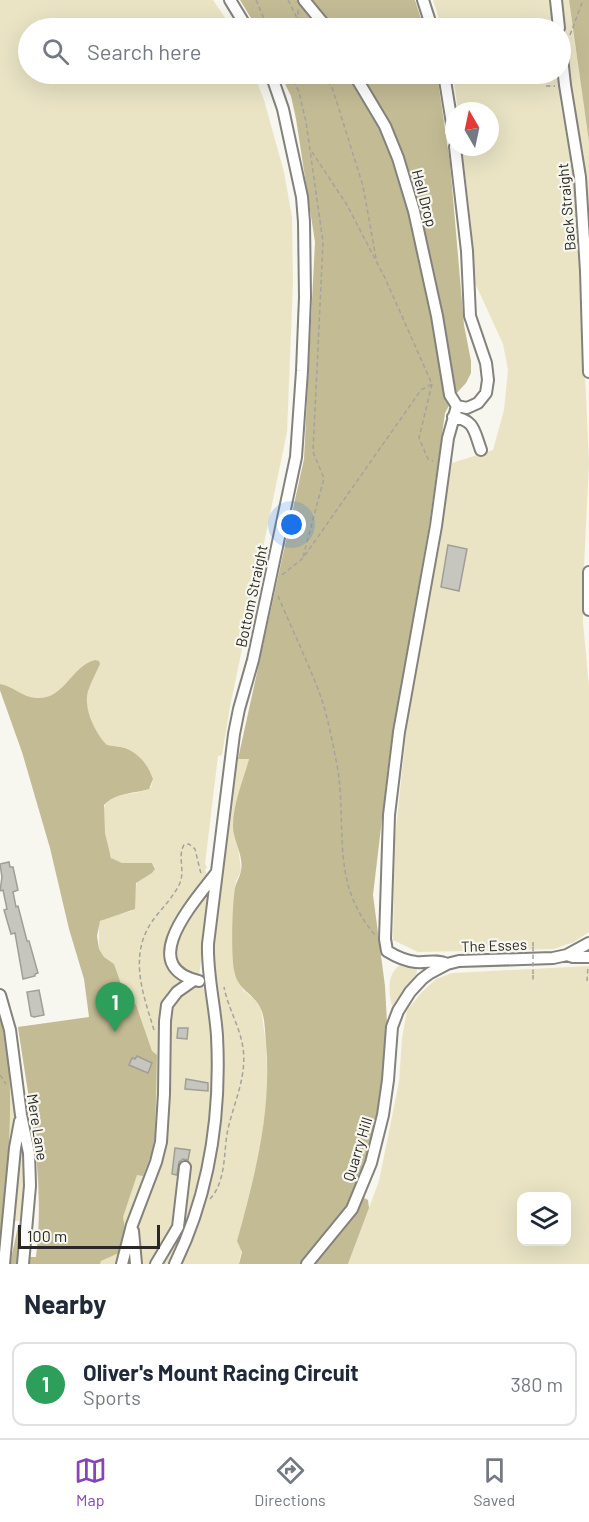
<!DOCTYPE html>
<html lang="en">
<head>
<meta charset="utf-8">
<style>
	body { margin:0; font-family:Barlow,sans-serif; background:#f6f6f7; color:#1f2937 }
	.controls { position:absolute; right:18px; bottom:18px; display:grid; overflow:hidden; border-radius:12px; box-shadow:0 6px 24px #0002 }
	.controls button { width:54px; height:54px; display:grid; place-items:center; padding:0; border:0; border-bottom:2px solid #e0e1e3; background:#fff; color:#1f2937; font:30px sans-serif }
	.compass { position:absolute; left:445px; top:102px; width:54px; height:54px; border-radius:50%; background:#fff; box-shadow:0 6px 24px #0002; rotate:351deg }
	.scale { position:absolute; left:18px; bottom:15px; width:142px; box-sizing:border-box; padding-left:6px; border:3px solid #292826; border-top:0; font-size:16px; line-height:21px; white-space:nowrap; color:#292826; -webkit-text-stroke:4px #f7f6ef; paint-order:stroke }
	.you { position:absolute; left:292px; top:525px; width:21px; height:21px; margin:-15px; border:4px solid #fff; border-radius:50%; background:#1a73e8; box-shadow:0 0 0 9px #1a73e833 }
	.badge { display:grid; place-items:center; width:39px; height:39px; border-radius:50%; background:#8644b9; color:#fff; font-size:20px; font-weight:700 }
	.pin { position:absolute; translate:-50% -50px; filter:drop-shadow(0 2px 3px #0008) }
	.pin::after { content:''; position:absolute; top:32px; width:21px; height:18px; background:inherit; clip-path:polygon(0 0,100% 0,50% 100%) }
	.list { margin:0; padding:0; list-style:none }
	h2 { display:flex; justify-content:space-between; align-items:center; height:78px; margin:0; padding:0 24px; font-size:26px }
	h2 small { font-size:20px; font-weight:400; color:#747a83 }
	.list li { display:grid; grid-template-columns:39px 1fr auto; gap:18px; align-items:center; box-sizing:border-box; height:84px; margin:0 12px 12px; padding:0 12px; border:2px solid #e0e1e3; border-radius:12px }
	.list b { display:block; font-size:22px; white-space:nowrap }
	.list p { margin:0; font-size:20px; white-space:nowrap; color:#747a83 }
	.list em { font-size:20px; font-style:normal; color:#747a83 }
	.icon { flex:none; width:33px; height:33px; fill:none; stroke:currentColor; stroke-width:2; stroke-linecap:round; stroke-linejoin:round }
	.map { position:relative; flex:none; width:589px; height:1264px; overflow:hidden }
	.search { position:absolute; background:#fff; box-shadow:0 6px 24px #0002; left:18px; right:18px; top:18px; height:66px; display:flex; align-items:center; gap:15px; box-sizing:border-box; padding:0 21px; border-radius:33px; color:#747a83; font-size:22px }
	.sheet { height:174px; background:#fff }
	nav { display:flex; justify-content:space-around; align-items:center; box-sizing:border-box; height:84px; border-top:2px solid #e0e1e3; background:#fff; font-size:16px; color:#747a83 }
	nav a { display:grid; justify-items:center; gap:3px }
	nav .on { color:#8644b9 }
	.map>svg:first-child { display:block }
	.green { fill:#eae4c5; fill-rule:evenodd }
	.forest { fill:#c3bb94 }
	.building { fill:#c6c5be; stroke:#9f9e97; stroke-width:1.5 }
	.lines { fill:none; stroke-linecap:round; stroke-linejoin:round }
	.minor-casing { stroke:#83827c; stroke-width:14 }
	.path { stroke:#a4a39e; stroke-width:1.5; stroke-dasharray:4.5 3; stroke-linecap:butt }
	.minor { stroke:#fff; stroke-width:10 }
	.path-bridge { stroke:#a4a39e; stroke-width:1.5; stroke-dasharray:4.5 3; stroke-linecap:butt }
	.labels { text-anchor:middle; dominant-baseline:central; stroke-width:4.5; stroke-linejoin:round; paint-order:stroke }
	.street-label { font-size:15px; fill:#292826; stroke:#f7f6ef }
</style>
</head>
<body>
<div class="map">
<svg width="589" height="1264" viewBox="0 0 589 1264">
	<rect width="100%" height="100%" fill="#f7f6ef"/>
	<path class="green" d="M0,0H213L232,28H28V74H254L264,100L284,172L292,217L293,282L287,432L230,707L222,755L218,756L205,864L207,867L205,870L211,885L199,976C208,996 210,1018 211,1040C216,1117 201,1193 168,1264H100L101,1261L36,1258C45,1180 29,1103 18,1027L138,1012L134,1002L124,992L114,964L104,957L99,949V922L110,916L132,911L137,882L152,873L155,867L152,863H122L113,860C107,851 106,838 104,827C99,782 127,802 151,787L153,779L151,773L22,752L0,691Z
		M433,0H551L555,28H442Z
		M560,0H569L589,142V255Z
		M453,74H558L561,105L574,181L579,239L589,463L583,588V622L589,686V932L574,942L554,949L418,952L393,940L395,838L409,706L452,463L493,450L504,410L508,370L503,344L475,283L471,225L462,147H490V111H458Z
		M235,759H249L243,782L235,838L238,846L241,871L236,881L234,899V967L237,979L244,991L254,999L261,1008L266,1045L268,1091L262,1136L239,1264H180C198,1221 213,1180 218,1133L214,933Z
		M403,964L416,967L417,971L414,981L393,1009C388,994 386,970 403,964Z
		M589,966V1264H348L379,1181L399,1082L402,1039L407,1010L422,992L436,979L452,973ZM522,1196H566V1242H522Z
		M0,1004L13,1073L18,1147L24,1146L27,1178L25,1221H12L0,1264Z"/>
	<path class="forest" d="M240,0H415L424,28H257Z
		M569,0H589V142Z
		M280,74H437L450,163L464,325L471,361V373L466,383L454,396L445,413L429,526L391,743L373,895L385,986L387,1023L384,1088L370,1151L359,1187L338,1219L302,1264H239L242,1252L237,1241C255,1176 272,1111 266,1043C265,1032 265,1016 260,1007C251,991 238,991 234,970C231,953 232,906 235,888C236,882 240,877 241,871C244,855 233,841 233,826C233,804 243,781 249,759H238L304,459L315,242L296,119L291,96Z
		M95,660L99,661L100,664C96,673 91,682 88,691C83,708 95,733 107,745C114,747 121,746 127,749C140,754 149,767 153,779L149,789C134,794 116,792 104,805L105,833L111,858L122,863H152L155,869L152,873L136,883L135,909L100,921L97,936L99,949L104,957L114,964L124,992L136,1005L152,1051L157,1055L155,1135L152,1152L143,1176L137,1175L123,1217L126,1234L121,1252L101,1261L100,1264H26L27,1257H36C46,1180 29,1103 18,1027L89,1017L84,979L69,929L50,848L22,752L0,690V684C13,686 22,697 36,698C65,700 70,667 95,660Z
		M0,1018C14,1066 10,1116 8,1165C7,1198 7,1230 0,1262Z
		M364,1198L368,1200L369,1208L348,1264H313L361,1199Z
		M20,1224L22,1229L17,1264H10L18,1226Z"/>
	<path class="building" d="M448,545L467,549L459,591L441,587Z
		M9,862L10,867H13L18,890L13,892L16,907L18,906L27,941H29L38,973L35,974V976L23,979L15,933L11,934L4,910L7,909L3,890L0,891L2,877L0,864Z
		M39,990L44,1015L34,1017L31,1016L27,992Z
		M178,1028H188L187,1039L177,1038Z
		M137,1056L152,1063L148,1073L129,1065L132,1058L135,1059Z
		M186,1079L208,1083V1091L185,1089Z
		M175,1148L190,1150L188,1160L183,1159L179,1162L177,1175L172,1174Z"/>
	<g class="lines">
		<g class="minor-casing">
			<path id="minor" d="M230,0L247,28
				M304,0L327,28
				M423,0L432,28
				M556,0L559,28
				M560,39L565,85L580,177L586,271L589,372
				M354,74L385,126L398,158L414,211L437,316L450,395L457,406L467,408L478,403L486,393L488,380L486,363L470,316L467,251L455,147
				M444,74L454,136
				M453,417C475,420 474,431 481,450
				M589,572V610
				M567,955L573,957H589
				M447,964C436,959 428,963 416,962C407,961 395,956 387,951L385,939L389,815L399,732L436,526L448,438L457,406
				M199,981C134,966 196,900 217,872
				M0,995L10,1030L21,1115L29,1153L30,1186L23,1264
				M133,1231L136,1264
				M4,1264L15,1148L20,1121
				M122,1264L132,1225L156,1162L161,1142L164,1094L165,1021L167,1005L177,992L194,980
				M156,1264L178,1227L185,1167
				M175,1264C210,1192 221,1115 217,1036C215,1005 207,975 208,944L234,734L239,709L253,660L296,457L302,371L305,297L304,222L302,197L283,109L271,74
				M307,1264L352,1209L371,1163L383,1115L388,1080L392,1027L398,1011L410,992L422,979L430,973L447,964L459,961L553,958L567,955L589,943"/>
		</g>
		<path class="path" d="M256,0L268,28
			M288,0L302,28
			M298,10L299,21
			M570,35L583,0
			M290,74L299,92L306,122L323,242L313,452L324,478L303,557
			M325,74L333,90L363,186L376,258
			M546,86H555
			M432,384L419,438L428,459L433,461
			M282,575L303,558L421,390L432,384L385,278L347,205L312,152
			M278,596C291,627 306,658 318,689C327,712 332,740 337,765C348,828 329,881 375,935
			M533,942V947
			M533,975V981
			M587,981L588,967
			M154,1030C143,994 129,957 151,923C160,910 172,899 179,885C186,872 177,856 184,845L189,844L195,849L201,874
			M0,1075L6,1084
			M210,1199C227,1180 223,1152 228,1129C234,1102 247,1077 243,1048C240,1027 228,1008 224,987"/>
		<use href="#minor" class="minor"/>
		<path class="path-bridge" d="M533,947V975"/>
	</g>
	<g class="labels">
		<g class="street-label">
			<text transform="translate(425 198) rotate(75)">Hell Drop</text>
			<text transform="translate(566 207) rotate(-95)">Back Straight</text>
			<text transform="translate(251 596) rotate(-78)">Bottom Straight</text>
			<text transform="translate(494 945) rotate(-2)">The Esses</text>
			<text transform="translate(38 1127) rotate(81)">Mere Lane</text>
			<text transform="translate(357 1149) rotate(-73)">Quarry Hill</text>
		</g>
	</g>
</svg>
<div class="controls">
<button><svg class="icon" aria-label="layers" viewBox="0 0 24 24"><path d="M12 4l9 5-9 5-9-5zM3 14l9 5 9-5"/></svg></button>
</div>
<svg class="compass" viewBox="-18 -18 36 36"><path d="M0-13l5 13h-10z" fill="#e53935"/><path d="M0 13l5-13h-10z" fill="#747a83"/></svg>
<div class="scale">100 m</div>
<div class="you"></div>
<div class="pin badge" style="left:115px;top:1032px;background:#2e9e5b">1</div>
<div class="search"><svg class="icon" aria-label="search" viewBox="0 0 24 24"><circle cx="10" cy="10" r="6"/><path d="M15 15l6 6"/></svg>Search here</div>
</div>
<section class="sheet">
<h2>Nearby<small></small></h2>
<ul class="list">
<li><span class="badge" style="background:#2e9e5b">1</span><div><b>Oliver's Mount Racing Circuit</b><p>Sports</p></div><em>380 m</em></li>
</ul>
</section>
<nav>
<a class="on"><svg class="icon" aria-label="map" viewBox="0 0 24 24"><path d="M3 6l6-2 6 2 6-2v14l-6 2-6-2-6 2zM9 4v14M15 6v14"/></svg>Map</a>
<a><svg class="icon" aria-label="directions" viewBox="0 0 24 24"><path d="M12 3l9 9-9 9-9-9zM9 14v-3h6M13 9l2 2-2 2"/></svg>Directions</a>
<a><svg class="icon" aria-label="saved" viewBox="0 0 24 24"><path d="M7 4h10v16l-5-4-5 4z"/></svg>Saved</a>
</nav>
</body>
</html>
